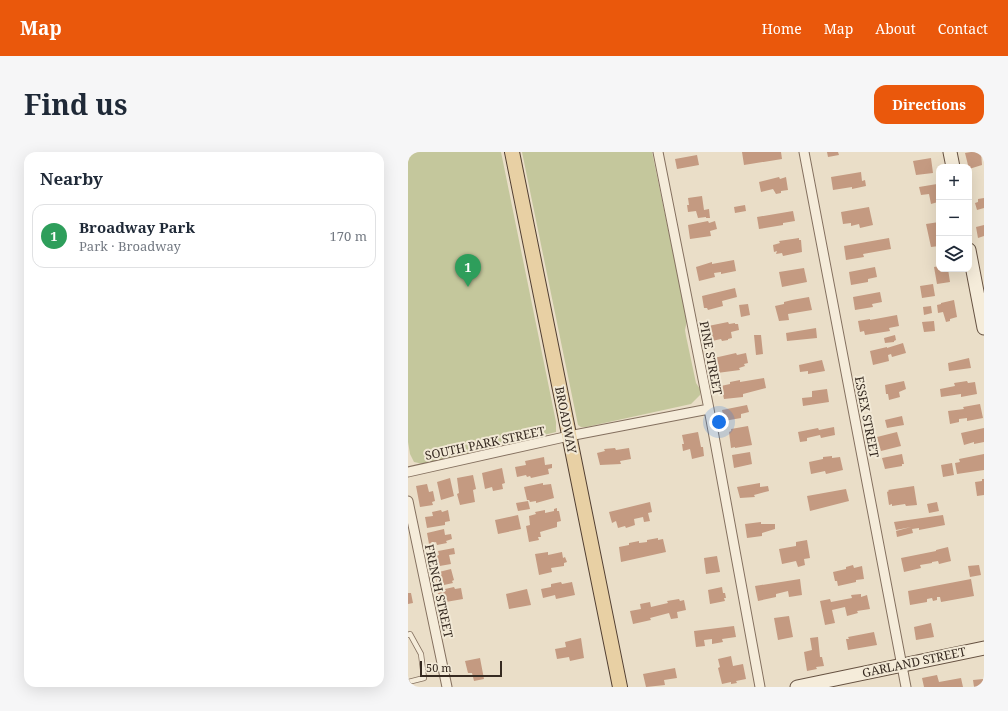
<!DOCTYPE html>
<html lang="en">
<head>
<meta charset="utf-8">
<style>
	body { margin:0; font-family:"Noto Serif",serif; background:#f6f6f7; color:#1f2937 }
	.controls { position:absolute; right:12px; top:12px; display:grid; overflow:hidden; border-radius:8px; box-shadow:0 4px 16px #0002 }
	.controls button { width:36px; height:36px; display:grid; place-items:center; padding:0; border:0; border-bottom:1px solid #e0e1e3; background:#fff; color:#1f2937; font:20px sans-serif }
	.scale { position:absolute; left:12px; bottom:10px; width:82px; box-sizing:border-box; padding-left:4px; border:2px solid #362a21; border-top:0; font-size:11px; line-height:14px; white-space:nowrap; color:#362a21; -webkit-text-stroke:3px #f2e9d6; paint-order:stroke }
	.you { position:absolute; left:311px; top:270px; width:14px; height:14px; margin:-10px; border:3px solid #fff; border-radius:50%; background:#1a73e8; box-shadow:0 0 0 6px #1a73e833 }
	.badge { display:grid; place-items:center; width:26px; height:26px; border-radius:50%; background:#ea580c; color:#fff; font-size:13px; font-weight:700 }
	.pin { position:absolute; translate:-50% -33px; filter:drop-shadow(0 1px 2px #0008) }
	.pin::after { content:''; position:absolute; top:21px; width:14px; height:12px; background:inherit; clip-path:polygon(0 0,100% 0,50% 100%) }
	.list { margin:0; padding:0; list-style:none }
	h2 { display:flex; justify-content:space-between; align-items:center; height:52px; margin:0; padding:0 16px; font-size:17px }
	h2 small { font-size:13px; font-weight:400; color:#747a83 }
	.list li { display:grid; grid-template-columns:26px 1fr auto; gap:12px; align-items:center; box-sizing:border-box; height:64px; margin:0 8px 8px; padding:0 8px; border:1px solid #e0e1e3; border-radius:12px }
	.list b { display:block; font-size:15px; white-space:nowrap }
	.list p { margin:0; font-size:13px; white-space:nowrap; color:#747a83 }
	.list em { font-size:13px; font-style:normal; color:#747a83 }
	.icon { flex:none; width:22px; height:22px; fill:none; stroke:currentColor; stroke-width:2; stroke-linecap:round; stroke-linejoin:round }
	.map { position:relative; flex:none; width:576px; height:535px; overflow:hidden; border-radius:12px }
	header { display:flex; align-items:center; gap:24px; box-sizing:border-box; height:56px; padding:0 20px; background:#ea580c; color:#fff }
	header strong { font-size:19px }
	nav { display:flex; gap:22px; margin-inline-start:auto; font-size:14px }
	.intro { display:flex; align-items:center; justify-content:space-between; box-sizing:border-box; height:96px; padding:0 24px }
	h1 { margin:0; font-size:28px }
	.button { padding:10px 18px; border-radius:12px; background:#ea580c; color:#fff; font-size:14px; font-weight:700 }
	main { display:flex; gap:24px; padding:0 24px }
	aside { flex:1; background:#fff; border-radius:12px; box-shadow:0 4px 16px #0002 }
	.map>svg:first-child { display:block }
	.green { fill:#c4c79c }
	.building { fill:#c49a81 }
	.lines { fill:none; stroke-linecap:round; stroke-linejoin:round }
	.lane-casing { stroke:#84705f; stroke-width:6 }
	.street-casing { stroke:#84705f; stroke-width:11 }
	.secondary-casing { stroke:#665242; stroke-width:15 }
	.primary-casing { stroke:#523f32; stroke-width:16 }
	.lane { stroke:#f5ecda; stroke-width:4.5 }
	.street { stroke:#f5ecda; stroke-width:9 }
	.secondary { stroke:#f5ecda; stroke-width:13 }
	.primary { stroke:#e8d0a4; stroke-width:14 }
	.labels { text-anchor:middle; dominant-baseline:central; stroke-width:4; stroke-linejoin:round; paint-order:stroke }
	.street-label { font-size:12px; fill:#362a21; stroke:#f2e9d6 }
</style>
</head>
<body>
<header>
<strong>Map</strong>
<nav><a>Home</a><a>Map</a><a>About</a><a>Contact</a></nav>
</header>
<div class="intro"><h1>Find us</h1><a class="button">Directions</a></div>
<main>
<aside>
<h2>Nearby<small></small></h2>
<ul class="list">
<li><span class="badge" style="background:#2e9e5b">1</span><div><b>Broadway Park</b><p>Park · Broadway</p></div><em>170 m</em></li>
</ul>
</aside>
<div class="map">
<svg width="576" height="535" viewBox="0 0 576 535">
	<rect width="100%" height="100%" fill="#eadec8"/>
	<path class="green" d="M0,0H93L148,270V280L15,312L6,310L2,302L0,290Z
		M114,0H244L279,168L277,178L278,184L288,231L292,237V243L283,252L178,275H173L170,273Z"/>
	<path class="building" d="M334,0H373L374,7L336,13Z
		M419,0H430L431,3L420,5Z
		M563,0H573L574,13L561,17L557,1Z
		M289,3L291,13L269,17L267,7Z
		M523,6L525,21L508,23L505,9Z
		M453,20L454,29L457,28L458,34L444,37V35L425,38L423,25Z
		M371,25L372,27L378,25L380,38L373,39V41L368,42L365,37L353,40L351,30Z
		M529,32L531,48L529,49L530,50L523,52L521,42L513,43L511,35Z
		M294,44L296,58L301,57L302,66H298V65L290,66L288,59L280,60L279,53H281L280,46Z
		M576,46V56L569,58L567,51L570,50V47Z
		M337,53L338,59L327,61L326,55Z
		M461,55L465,73L452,76L451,72L443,74V71L435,72L433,60Z
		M385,59L387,69L375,71V73L351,77L349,65Z
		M300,69L301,71L307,69L309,77L302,79L303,84L282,87L280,73Z
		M531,70V94L523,95L518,72Z
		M576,73V84L570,86L568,75Z
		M391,86V88H393L394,100L375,104L374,101L368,102L369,99L366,100L365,93L372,91L371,89Z
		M481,86L483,97L455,102L456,105L438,108L436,94Z
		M326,108L328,119L313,122V120L306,121L307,125L291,129L288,115L304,110V112Z
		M531,114V117H540L542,130L529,132L526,115Z
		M467,115L469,125L460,127V130L443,133L441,120Z
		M396,116L399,130L374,135L371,120Z
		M525,132L527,144L514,146L512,134Z
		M327,136L329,145L314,149L315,154L300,158L299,156H296L294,144Z
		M472,140L474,150L464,152L465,155L447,158L445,145Z
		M401,145L404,158L380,162L381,168L371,169L367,154L376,152V150L384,148Z
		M546,148L549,165L542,167V169L538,170L535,160L530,161L529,153L533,152V151Z
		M340,152L342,163L333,165L331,153Z
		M523,154L524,161L516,163L515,155Z
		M489,163L491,174L481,176L482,179L457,183L456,179L452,180L450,169L462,167V168Z
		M526,169L527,179L516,180L514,170Z
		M320,170L321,172L327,171V172H330L331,178L323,180L324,186L320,187V188L314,189L313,187L304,189L300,174Z
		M408,176L409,186L379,189L378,181Z
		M346,183H353L355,202L348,203Z
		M487,183L488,188L486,189V190L477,191L476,186Z
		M495,191L498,201L484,205L483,202L480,203L481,209L465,213L462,199L479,195V196Z
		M328,201L329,203L338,201L340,211L336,212L337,214L331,216L332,218L309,221L306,206Z
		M561,206L563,216L541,219L540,211Z
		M414,208L417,219L400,222V219L392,220L391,213Z
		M356,226L358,236L335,242V245L316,247L313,234L322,232V230L332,228V230Z
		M496,229L498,237L491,240L492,245L481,248L480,242H478L477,233Z
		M559,229L560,231L567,230L569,242L553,245V242L533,245L532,237L547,234L546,231Z
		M419,237L421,250L395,254L394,246L404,245V239Z
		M572,252L575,266L559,269V266L551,267V270L542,272L540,259L556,257L555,255Z
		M339,253L341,260L333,262V266L316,269L314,258Z
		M494,264L496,273L479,276L477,268Z
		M340,274L344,293L327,296V295L323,296L321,280L323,279V277Z
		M426,275L427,283L413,286L412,283L399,286V289L392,290L390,280L410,276L411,278Z
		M576,276V290L566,292V290L556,293L553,281Z
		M290,280L293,295H295L296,304L284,307L282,297L275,299L274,292H276L274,283Z
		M489,280L493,294L473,299L469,285Z
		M207,296L208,298L221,296L223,307L212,309L213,312L192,313L189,301L197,299L196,297Z
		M342,300L344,312L326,316L324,303Z
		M494,302L496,312H494V314L477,317L474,306Z
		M576,302V318L549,322L547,311L552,310L551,307Z
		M424,304V306L432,305L435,318L418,322L417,319L403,322L401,310L415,307V305Z
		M136,305L137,313L144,312V316L140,317L141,322L123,326L122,324L119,325L118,323L109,325L107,315L118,313L117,309Z
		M544,311L546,323L535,325L533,313Z
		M94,316L97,331L94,332L95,337L85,339L84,335L77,337L74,321Z
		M65,323L68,337L65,338L67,350L52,353L49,342L51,341L49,326Z
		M42,326L46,344L33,348L29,330Z
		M574,327H576V343L569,344L567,330L574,329Z
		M135,331V333L143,332L146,346L128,351V349L122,350L121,348H119L116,335Z
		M352,331V335L360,334L361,339L346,343L347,345L332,346L329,335Z
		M19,332L21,340L25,339L27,349L24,350L25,353L12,355L8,334Z
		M506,334L509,353L498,354L497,352L484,354V352L481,353L479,340L481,339L480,338Z
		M438,337L441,349L402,359L399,344Z
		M120,349L122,357L110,359L108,351Z
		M242,350L244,360L240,361L242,369L236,370L235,365L226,367L227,373L218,376L217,374L210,376L208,369L204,371L201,360Z
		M529,350L531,359L521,361L519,352Z
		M149,356V359H151L153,369L149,370V375L132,380L133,385H130L131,388L121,390L118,374L122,373L121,364L128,362L127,360L137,358V361L146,359V357Z
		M33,358L34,360L40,358L42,369L37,370V373L19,376L17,365L25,364L24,360Z
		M110,363L113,377L90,382L87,368Z
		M535,363L537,373L511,378V376L504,377L505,381L489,385L488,379L503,375L488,378L486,370Z
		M353,370V372H367V377L354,381V384L339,386L337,372Z
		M36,377L37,383L43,382L44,387L38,389L39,391L29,393L28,390L21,392L19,381Z
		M250,386V388L255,387L258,400L213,410L211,395L221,393V391L231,389V391L239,390V388Z
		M399,388L402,406L396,407L397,413L390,415L388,409L374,412L371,397L388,394V390Z
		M540,395L543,409L531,412L530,409L524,410V411L512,413L513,416L496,420L493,406L528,399V398Z
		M46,396L47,402L41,403L43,412L26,415L24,414L22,405L31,403L30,399Z
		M140,400V403L154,400L155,406L157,405L159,410L156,411V414L143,416L144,420L131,423L127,402Z
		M309,404L312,420L298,422L296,406Z
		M445,413L446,416L454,414L456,427L448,428V430L430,434L429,429H427L425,420L438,417V415Z
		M571,413L573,423L562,425L560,414Z
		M43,417L46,428L44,429L45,431L36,433V431L29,432L27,421Z
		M392,427L394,443L381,445L380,439L368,442V445L350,449L347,434Z
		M563,427L566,444L533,450L532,445H529V448L525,449L524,446L519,447V450L502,453L500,439Z
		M153,430L154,432L164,430L167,443L148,447L147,443L135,446L133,437L143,435V432Z
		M46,435L47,437L53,436L55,447L32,451L30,441L38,439L37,437Z
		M314,435L315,441H317L318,446H316L317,449L302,452L300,438Z
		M119,437L123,453L101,457L98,442Z
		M0,441H3L5,451L0,452Z
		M453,442V445L459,443L462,457L449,459L450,461L439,464L437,455L424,458L427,471L417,473L412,449L422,447L423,450L444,446L443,443Z
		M271,447L272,449L276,448L278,458L269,460L270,466L263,467L261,461L242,466L243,468L225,472L222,459L233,457L232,452L242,450L243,455L260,451L259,449Z
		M381,464L385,485L370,488L366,466Z
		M523,471L526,485L508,488L506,475Z
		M326,474L328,485L314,487L315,490L304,492V487L296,488L297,494L288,495L286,479Z
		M466,480L469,493L440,498L438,487H441L440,485Z
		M410,485L412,505H414L416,514L408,515L409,517L399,519L396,500L404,498L402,486Z
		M173,486L176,506L162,509L161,505L149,507L147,497L158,495L157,490Z
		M323,504L325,514L335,512L338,527L328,529L329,531L323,532V530L314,532L310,516L312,515L310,507Z
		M72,506L76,527L66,529L64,521H60L57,509Z
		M267,516L269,526L256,528L257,533L238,535L235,522Z
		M529,523L531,530L553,526L555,535H516L514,526Z
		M575,527L576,535H566L565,528Z"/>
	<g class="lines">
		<g class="lane-casing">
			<path id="lane" d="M0,483L2,482L13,502L16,526L0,530"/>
		</g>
		<g class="street-casing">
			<path id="street" d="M250,0L301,257L352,535
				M396,0L498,535
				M0,320L161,284L301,257
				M0,349L39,535"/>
		</g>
		<g class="secondary-casing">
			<path id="secondary" d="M542,0L545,15
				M561,98L576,176
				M389,535L576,496"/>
		</g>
		<g class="primary-casing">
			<path id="primary" d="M104,0L212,535"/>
		</g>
		<use href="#lane" class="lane"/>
		<use href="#street" class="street"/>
		<use href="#secondary" class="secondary"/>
		<use href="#primary" class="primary"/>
	</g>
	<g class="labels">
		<g class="street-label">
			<text transform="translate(303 206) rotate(79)">PINE STREET</text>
			<text transform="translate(459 265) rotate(79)">ESSEX STREET</text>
			<text transform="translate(158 268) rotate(79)">BROADWAY</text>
			<text transform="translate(77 291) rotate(-12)">SOUTH PARK STREET</text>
			<text transform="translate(31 439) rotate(78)">FRENCH STREET</text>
			<text transform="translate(506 510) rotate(-12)">GARLAND STREET</text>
		</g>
	</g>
</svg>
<div class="controls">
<button>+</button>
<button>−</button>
<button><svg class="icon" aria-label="layers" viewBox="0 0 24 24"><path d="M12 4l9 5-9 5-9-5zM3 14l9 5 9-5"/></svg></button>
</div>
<div class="scale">50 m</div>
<div class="you"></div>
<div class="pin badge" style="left:60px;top:135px;background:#2e9e5b">1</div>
</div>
</main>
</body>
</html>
